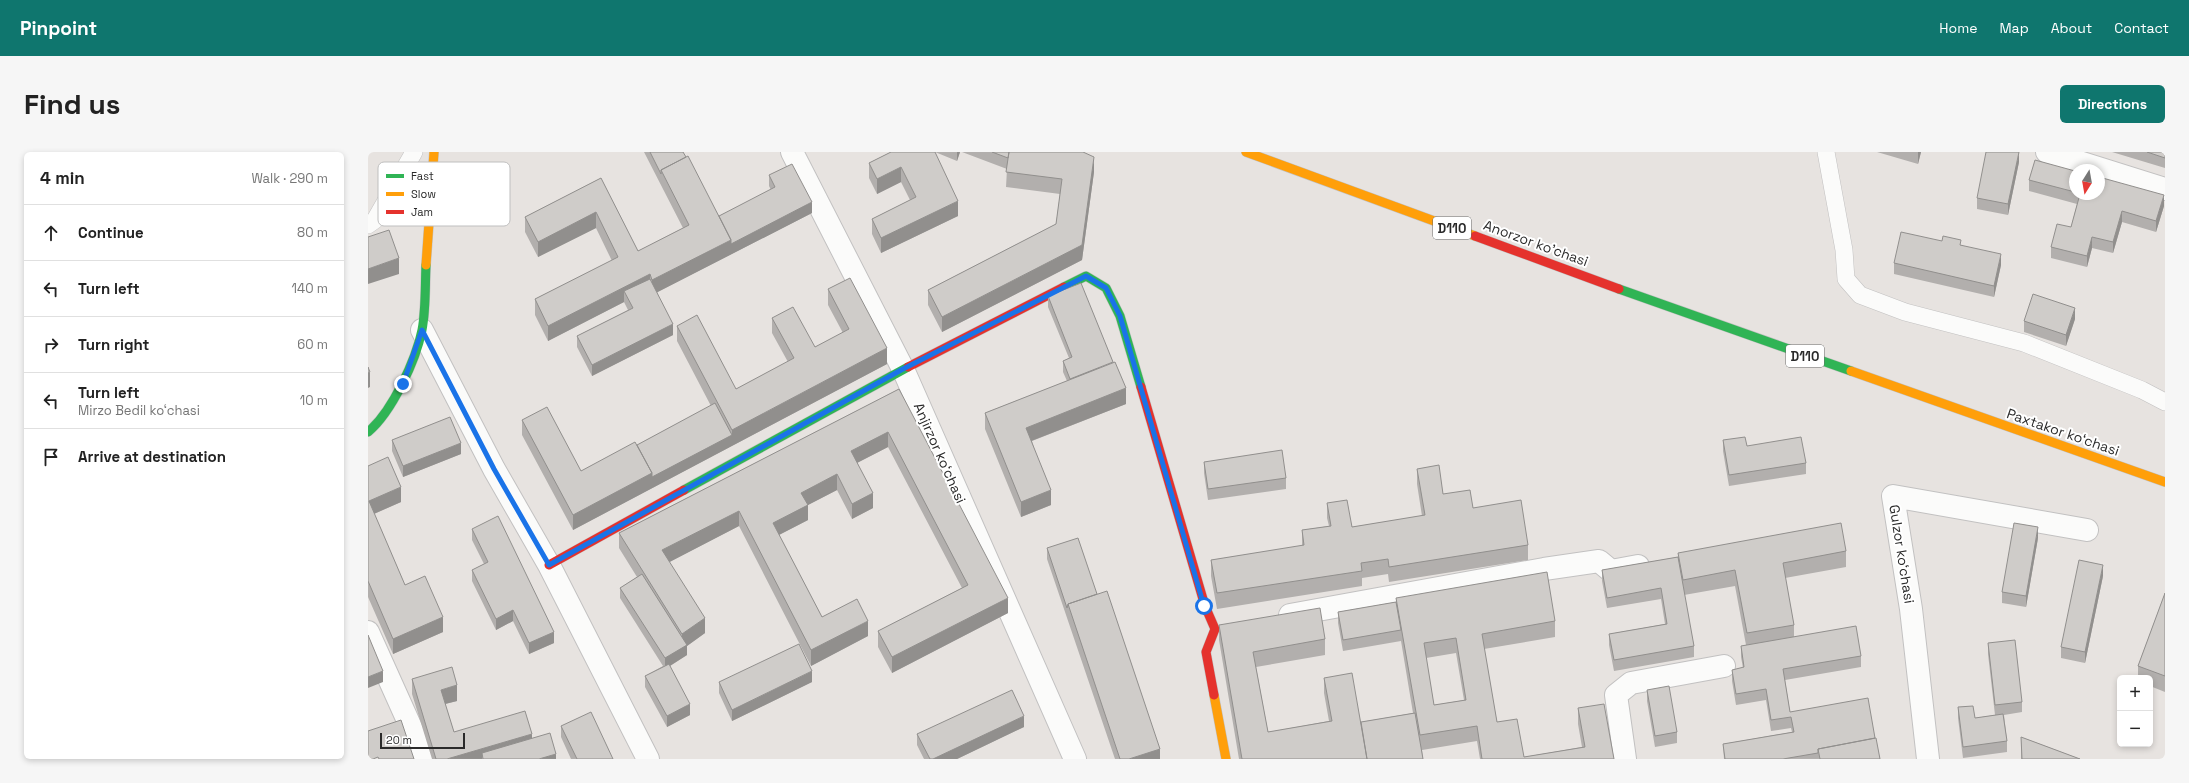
<!DOCTYPE html>
<html lang="en">
<head>
<meta charset="utf-8">
<style>
	body { margin:0; font-family:"Space Grotesk",sans-serif; background:#f6f6f6; color:#222 }
	.controls { position:absolute; right:12px; bottom:12px; display:grid; overflow:hidden; border-radius:6px; box-shadow:0 2px 6px #0003 }
	.controls button { width:36px; height:36px; display:grid; place-items:center; padding:0; border:0; border-bottom:1px solid #e0e0e0; background:#fff; color:#222; font:20px sans-serif }
	.compass { position:absolute; left:1701px; top:12px; width:36px; height:36px; border-radius:50%; background:#fff; box-shadow:0 2px 6px #0003; rotate:191deg }
	.scale { position:absolute; left:12px; bottom:10px; width:85px; box-sizing:border-box; padding-left:4px; border:2px solid #2a2a2a; border-top:0; font-size:11px; line-height:14px; white-space:nowrap; color:#2a2a2a; -webkit-text-stroke:3px #fff; paint-order:stroke }
	.stop { position:absolute; width:12px; height:12px; margin:-9px; border:3px solid #1a73e8; border-radius:50%; background:#fff }
	.stop.end { background:#1a73e8; border-color:#fff; box-shadow:0 1px 4px #0008 }
	.list { margin:0; padding:0; list-style:none }
	h2 { display:flex; justify-content:space-between; align-items:center; height:52px; margin:0; padding:0 16px; font-size:17px }
	h2 small { font-size:13px; font-weight:400; color:#767676 }
	.list li { display:grid; grid-template-columns:26px 1fr auto; gap:12px; align-items:center; box-sizing:border-box; height:56px; padding:0 16px; border-top:1px solid #e0e0e0 }
	.list b { display:block; font-size:15px; white-space:nowrap }
	.list p { margin:0; font-size:13px; white-space:nowrap; color:#767676 }
	.list em { font-size:13px; font-style:normal; color:#767676 }
	.icon { flex:none; width:22px; height:22px; fill:none; stroke:currentColor; stroke-width:2; stroke-linecap:round; stroke-linejoin:round }
	.map { position:relative; flex:none; width:1797px; height:607px; overflow:hidden; border-radius:6px }
	header { display:flex; align-items:center; gap:24px; box-sizing:border-box; height:56px; padding:0 20px; background:#0f766e; color:#fff }
	header strong { font-size:19px }
	nav { display:flex; gap:22px; margin-inline-start:auto; font-size:14px }
	.intro { display:flex; align-items:center; justify-content:space-between; box-sizing:border-box; height:96px; padding:0 24px }
	h1 { margin:0; font-size:28px }
	.button { padding:10px 18px; border-radius:6px; background:#0f766e; color:#fff; font-size:14px; font-weight:700 }
	main { display:flex; gap:24px; padding:0 24px }
	aside { flex:1; background:#fff; border-radius:6px; box-shadow:0 2px 6px #0003 }
	.map>svg:first-child { display:block }
	.lines { fill:none; stroke-linecap:round; stroke-linejoin:round }
	.lane-casing { stroke:#c2c1c1; stroke-width:18 }
	.street-casing { stroke:#c2c1c1; stroke-width:24 }
	.fast-casing { stroke:#c2c1c1; stroke-width:10 }
	.slow-casing { stroke:#c2c1c1; stroke-width:10 }
	.jam-casing { stroke:#c2c1c1; stroke-width:10 }
	.lane { stroke:#fbfbfa; stroke-width:17 }
	.street { stroke:#fbfbfa; stroke-width:22 }
	.fast { stroke:#30b455; stroke-width:9 }
	.slow { stroke:#ff9f0a; stroke-width:9 }
	.jam { stroke:#e5322d; stroke-width:9 }
	.wall { fill:#b2afad; fill-rule:evenodd }
	.shaded-wall { fill:#918f8d }
	.building { fill:#cfccc9; stroke:#918f8d; fill-rule:evenodd }
	.route { stroke:#1a73e8; stroke-width:5 }
	.labels { text-anchor:middle; dominant-baseline:central; stroke-width:4; stroke-linejoin:round; paint-order:stroke }
	.shield { fill:#fff; stroke:#6a6a6a; stroke-width:1 }
	.shield-label { font-size:13px; font-weight:bold; fill:#2a2a2a }
	.street-label { font-size:14px; fill:#2a2a2a; stroke:#fff }
	.key { fill:#fff; stroke:#bfbfbf; stroke-width:1 }
	.key-label { font-size:11px; fill:#2a2a2a }
</style>
</head>
<body>
<header>
<strong>Pinpoint</strong>
<nav><a>Home</a><a>Map</a><a>About</a><a>Contact</a></nav>
</header>
<div class="intro"><h1>Find us</h1><a class="button">Directions</a></div>
<main>
<aside>
<h2>4 min<small>Walk · 290 m</small></h2>
<ul class="list">
<li><svg class="icon" aria-label="ahead" viewBox="0 0 24 24"><path d="M12 20V5M6 11l6-6 6 6"/></svg><div><b>Continue</b></div><em>80 m</em></li>
<li><svg class="icon" aria-label="left" viewBox="0 0 24 24"><path d="M17 20v-9H6M10 6l-5 5 5 5"/></svg><div><b>Turn left</b></div><em>140 m</em></li>
<li><svg class="icon" aria-label="right" viewBox="0 0 24 24"><path d="M7 20v-9h11M14 6l5 5-5 5"/></svg><div><b>Turn right</b></div><em>60 m</em></li>
<li><svg class="icon" aria-label="left" viewBox="0 0 24 24"><path d="M17 20v-9H6M10 6l-5 5 5 5"/></svg><div><b>Turn left</b><p>Mirzo Bedil koʻchasi</p></div><em>10 m</em></li>
<li><svg class="icon" aria-label="arrive" viewBox="0 0 24 24"><path d="M6 21V4h12l-3 4 3 4H6"/></svg><div><b>Arrive at destination</b></div></li>
</ul>
</aside>
<div class="map">
<svg width="1797" height="607" viewBox="0 0 1797 607">
	<rect width="100%" height="100%" fill="#e7e3e0"/>
	<g class="lines">
		<g class="lane-casing">
			<path id="lane" d="M1458,0L1476,98L1478,127L1492,143L1537,160L1656,191L1774,238L1797,250
				M0,73L7,68L46,0"/>
		</g>
		<g class="street-casing">
			<path id="street" d="M424,0L535,217L707,607
				M1679,0L1797,37
				M54,178L126,317L181,413L280,607
				M922,463L1176,417L1231,409L1243,419L1270,414
				M0,480L45,580L54,607
				M1257,607L1248,543L1263,531L1356,514
				M1560,607L1543,457L1525,344L1719,378"/>
		</g>
		<g class="fast-casing">
			<path id="fast" d="M696,135L718,124L738,136L752,164L773,235
				M1251,137L1483,219
				M0,280C24,260 48,208 54,178C58,157 57,134 58,113
				M316,338L540,215"/>
		</g>
		<g class="slow-casing">
			<path id="slow" d="M878,0L1107,84
				M58,113L66,0
				M1483,219L1797,330
				M846,543L858,607"/>
		</g>
		<g class="jam-casing">
			<path id="jam" d="M1107,84L1251,137
				M540,215L696,135
				M773,235L837,454L847,477L838,500L846,543
				M181,413L316,338"/>
		</g>
		<use href="#lane" class="lane"/>
		<use href="#street" class="street"/>
		<use href="#fast" class="fast"/>
		<use href="#slow" class="slow"/>
		<use href="#jam" class="jam"/>
	</g>
	<path class="wall" d="M276,0H315L351,64L403,38L401,34V23L444,61L289,140L305,183L224,224L209,195V184L260,158L256,150L180,189L167,163V147L244,109L228,76L170,105L157,80V65L233,26L270,99L315,76Z
		M523,0H592L589,9L567,0L590,64L513,101L504,82V67L542,48L533,30L509,42L501,26V11Z
		M594,0H715L726,20L714,108L574,180L560,153V138L688,72L692,42L638,35L639,17Z
		M1509,0H1553L1550,12Z
		M1744,0H1797V16Z
		M1651,10L1640,63L1609,57V46Z
		M1707,19V42H1731L1796,54L1788,80L1754,70L1745,101L1724,96L1719,115L1683,106V95L1703,75L1709,52L1661,39V28Z
		M1593,93L1633,113L1626,145L1526,122V111Z
		M460,137L519,212L205,378L154,283V268L213,319L269,293L343,254L309,189V174L368,237L420,210L404,181V166L447,195L475,181L460,153Z
		M680,144L758,252L664,289L683,353L653,365L617,277V261L699,229L695,220V209L701,206L680,155Z
		M1707,167L1698,194L1656,180V169Z
		M531,237L640,461L524,521L510,495V479L594,436L520,295L489,311L505,356L484,367L469,338L440,353V368L411,383L454,465L500,484L443,514L371,374L301,410L337,481L319,494V503L302,514L322,563L299,575L277,535V524L295,514L252,446V436L269,425L251,396V381Z
		M24,288L93,302L35,325L24,299Z
		M1355,288L1379,294L1438,311V322L1361,334L1355,299Z
		M836,310L918,326V337L840,348L836,321Z
		M0,314L33,350L6,362L37,433L75,480L25,502L0,445Z
		M1049,317L1075,342L1105,356L1160,393V408L1021,430L1020,422L994,426V434L849,457L843,424V408L934,394V378L961,374L959,366V351L984,375L1054,364L1049,332Z
		M104,377L186,491L161,502L145,469L128,478L104,429V418L116,412L104,388Z
		M1670,386L1658,455L1634,451V440Z
		M679,396L729,442L792,607H747L679,407Z
		M1478,399V415L1417,426L1426,473V485L1493,504V515L1417,528L1422,560L1507,586L1512,607H1356L1355,592L1424,580L1423,576L1403,579L1398,548L1368,553L1364,529V518L1375,516L1373,505V494L1378,493L1367,434L1316,443L1326,494V505L1246,519L1241,493V482L1297,472L1293,447L1239,456L1234,429V418L1310,405V401Z
		M1735,424L1717,511L1693,506V495Z
		M1797,441V540L1782,534V526H1770V514Z
		M1028,446L1187,469V485L1116,497L1129,570L1156,605L1214,595L1210,572V556L1246,607H1112L1109,589L1054,598L1055,607H871L851,488V473L957,487V503L888,515L900,580L961,569L956,541V526L993,570L1045,561L1033,489L975,499L970,471V460L1028,450ZM1088,501L1096,548L1066,553L1058,506Z
		M1620,491L1654,550V560L1636,563L1639,589V600L1595,606L1590,566V555L1607,566L1627,563L1620,502Z
		M44,527L89,549L77,552L86,580L164,586L188,607H64L44,542Z
		M351,530H444L364,569L351,541Z
		M1279,538L1309,580V591L1287,595L1279,549Z
		M193,574L245,607H203L193,585Z
		M656,575L589,607H556L549,593V582Z
		M1653,585L1712,607H1653Z"/>
	<path class="shaded-wall" d="M589,0H592L589,9Z
		M1550,0H1553L1550,12Z
		M1651,0V10L1640,63V52Z
		M726,5V20L714,108L574,180V165L714,93Z
		M533,15V30L509,42V27Z
		M1796,43V54L1788,80V69Z
		M590,49V64L513,101V86Z
		M444,50V61L284,143V128L363,88Z
		M1754,59V70L1745,101V90Z
		M228,60V76L170,105V90Z
		M1724,85V96L1719,115V104Z
		M1633,102V113L1626,145V134Z
		M31,106V122L0,132V117Z
		M282,122V137L256,139V150L180,189V174Z
		M1707,156V167L1698,194V183Z
		M305,172V183L224,224V213Z
		M519,196V212L205,378V363L284,321L364,283V278Z
		M2,220V235L0,236V221Z
		M758,236V252L658,291V276Z
		M520,280V295L483,314V299Z
		M93,291V302L35,325V314Z
		M469,322V338L440,353V368L405,386V371L433,341Z
		M33,335V350L1,364V349Z
		M683,338V353L653,365V350Z
		M505,341V356L484,367V352Z
		M371,359V374L294,414V398Z
		M1670,375V386L1658,455V444Z
		M1735,413V424L1717,511V500Z
		M640,446V461L524,521V505Z
		M145,458V469L128,478V467Z
		M75,465V480L25,502V487Z
		M337,466V481L319,494V503L297,517V506L314,495V482Z
		M500,469V484L443,514V498Z
		M186,480V491L161,502V491Z
		M15,519V530L0,536V525Z
		M444,519V530L364,569V558Z
		M89,533V549L73,553V538Z
		M322,552V563L299,575V564Z
		M656,564V575L589,607H565Z
		M164,582V597L114,601V607H79Z
		M792,597V607H761Z
		M188,602V607H171Z"/>
	<path class="building" d="M282,0H315L318,5L293,18V22Z
		M523,0H567L590,49L513,86L504,67L548,45L533,15L509,27L501,11Z
		M624,0H641L640,6Z
		M641,0H715L726,5L714,93L574,165L560,138L688,72L694,27L638,20Z
		M1618,0H1651L1640,52L1609,46Z
		M1779,0H1797V6Z
		M320,4L363,88L284,128L282,122L180,174L167,147L250,105L228,60L170,90L157,65L233,26L270,99L321,73L293,18Z
		M1667,8L1707,19V40L1661,28Z
		M424,12L444,50L363,92V88L351,64L407,35L401,23Z
		M1731,25L1796,43L1788,69L1754,59L1745,90L1724,85L1719,104L1683,95L1689,72L1703,75L1712,42H1731Z
		M21,78L31,106L0,117V85Z
		M1533,80L1574,89L1575,84L1593,88L1592,93L1633,102L1626,134L1526,111Z
		M482,126L519,196L364,278L309,174L329,163L368,237L426,206L404,166L425,155L447,195L481,177L460,137Z
		M282,127L305,172L224,213L209,184L265,156L256,139Z
		M713,131L745,210L702,227L695,209L704,205L680,144Z
		M1665,142L1707,156L1698,183L1656,169Z
		M747,210L758,236L658,276L683,338L653,350L617,261Z
		M0,215L2,220L0,221Z
		M531,237L640,446L524,505L510,479L600,433L520,280L483,299L505,341L484,352L469,322L433,341L440,353L405,371L454,465L489,447L500,469L443,498L371,359L294,398L337,466L314,482L251,381Z
		M347,251L364,283L284,325V321L269,293Z
		M179,255L213,319L267,290L284,321L205,363L154,268Z
		M82,265L93,291L35,314L24,288Z
		M1377,285L1379,294L1433,285L1438,311L1361,323L1355,288Z
		M914,298L918,326L840,337L836,310Z
		M20,305L33,335L1,349L37,433L57,424L75,465L25,487L0,429V314Z
		M1071,313L1075,342L1102,338L1105,356L1153,348L1160,393L1021,415L1020,407L993,411L994,419L849,441L843,408L936,393L934,378L963,374L959,351L979,348L984,375L1057,363L1049,317Z
		M130,364L186,480L161,491L145,458L128,467L104,418L120,410L104,377Z
		M1473,371L1478,399L1415,411L1426,473L1379,481L1367,418L1315,428L1310,401Z
		M1646,371L1670,375L1658,444L1634,440Z
		M710,386L729,442L700,452L699,456L679,396Z
		M1310,405L1326,494L1246,508L1241,482L1299,472L1293,436L1239,446L1234,418Z
		M1711,408L1735,413L1717,500L1693,495Z
		M1179,420L1187,469L1114,482L1129,570L1149,567L1156,605L1217,595L1210,556L1236,552L1246,607H1114L1109,574L1052,583L1028,446ZM1088,486L1098,548L1066,553L1056,491Z
		M274,422L319,493L297,506L252,436Z
		M739,439L792,597L761,607H752L700,452Z
		M1797,441V524L1770,514Z
		M1028,450L1033,478L975,488L970,460Z
		M952,456L957,487L885,500L900,580L964,569L956,526L984,521L999,607H874L851,473Z
		M1488,474L1493,504L1415,517L1422,560L1500,546L1507,586L1450,597V601L1415,607H1357L1355,592L1426,580L1423,565L1403,568L1398,537L1368,542L1364,518L1376,515L1373,494Z
		M0,483L15,519L0,525Z
		M1647,488L1654,550L1627,553L1620,491Z
		M431,492L444,519L364,558L351,530Z
		M301,512L322,552L299,564L277,524Z
		M84,515L89,533L73,538L86,580L157,559L164,582L79,607H68L44,527Z
		M1301,534L1309,580L1287,584L1279,538Z
		M644,538L656,564L565,607H562L549,582Z
		M1605,554L1607,566L1635,562L1639,589L1595,595L1590,555Z
		M223,560L245,607H209L193,574Z
		M1047,561L1055,607H999L993,570Z
		M33,568L46,607H11L10,605L5,607H0V579Z
		M182,581L188,602L171,607H115L114,601Z
		M1653,585L1712,607H1654Z
		M1508,586L1512,607H1452L1450,597Z"/>
	<g class="lines">
		<path class="route" d="M35,232L54,178L126,317L181,413L535,217L718,124L738,136L752,164L836,454"/>
	</g>
	<g class="labels">
		<g class="shield">
			<rect x="1065" y="65" width="38" height="22" rx="3"/>
			<rect x="1418" y="193" width="38" height="22" rx="3"/>
		</g>
		<g class="shield-label">
			<text x="1084" y="76">D110</text>
			<text x="1437" y="204">D110</text>
		</g>
		<g class="street-label">
			<text transform="translate(1168 91) rotate(20)">Anorzor ko'chasi</text>
			<text transform="translate(1695 280) rotate(19)">Paxtakor koʻchasi</text>
			<text transform="translate(572 301) rotate(66)">Anjirzor koʻchasi</text>
			<text transform="translate(1534 402) rotate(81)">Gulzor koʻchasi</text>
		</g>
	</g>
	<rect x="10" y="10" width="132" height="64" rx="6" class="key"/>
	<rect x="18" y="22" width="18" height="4" fill="#30b455"/>
	<rect x="18" y="40" width="18" height="4" fill="#ff9f0a"/>
	<rect x="18" y="58" width="18" height="4" fill="#e5322d"/>
	<g class="key-label">
		<text x="43" y="28">Fast</text>
		<text x="43" y="46">Slow</text>
		<text x="43" y="64">Jam</text>
	</g>
</svg>
<div class="controls">
<button>+</button>
<button>−</button>
</div>
<svg class="compass" viewBox="-18 -18 36 36"><path d="M0-13l5 13h-10z" fill="#e53935"/><path d="M0 13l5-13h-10z" fill="#767676"/></svg>
<div class="scale">20 m</div>
<div class="stop" style="left:836px;top:454px"></div>
<div class="stop end" style="left:35px;top:232px"></div>
</div>
</main>
</body>
</html>
